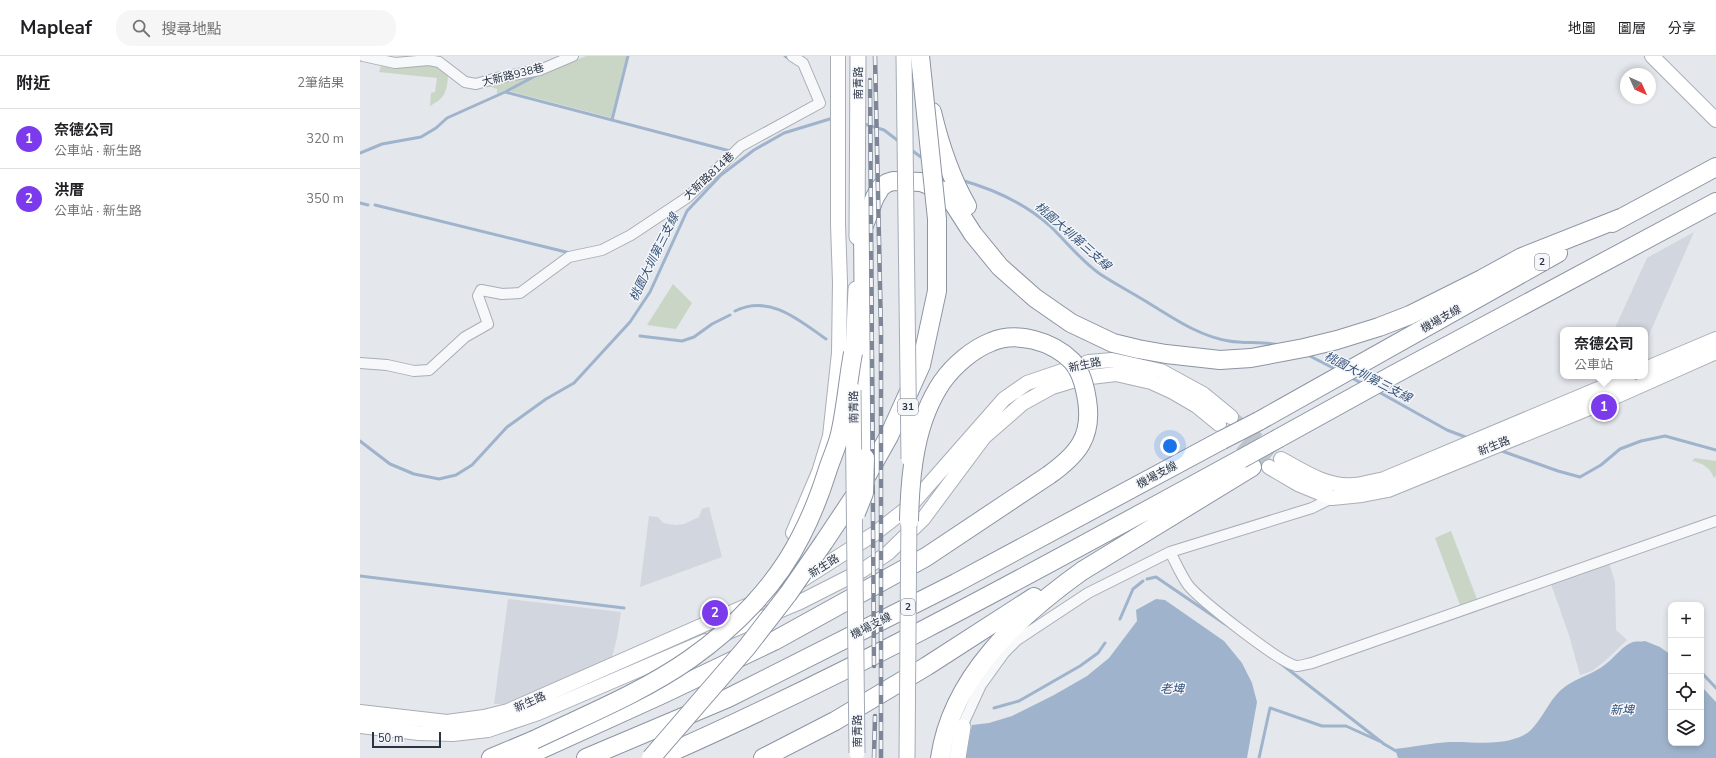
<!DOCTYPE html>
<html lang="zh-TW">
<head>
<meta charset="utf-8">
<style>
	body { margin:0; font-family:"Nunito Sans","Noto Sans TC",sans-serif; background:#f6f6f6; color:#202124 }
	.controls { position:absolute; right:12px; bottom:12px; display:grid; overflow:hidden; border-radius:8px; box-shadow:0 2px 6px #0003 }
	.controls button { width:36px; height:36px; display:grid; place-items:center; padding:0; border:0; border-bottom:1px solid #e0e0e0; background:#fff; color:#202124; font:20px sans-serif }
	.compass { position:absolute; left:1260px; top:12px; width:36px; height:36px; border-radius:50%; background:#fff; box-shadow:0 2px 6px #0003; rotate:135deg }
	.scale { position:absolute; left:12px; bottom:10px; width:69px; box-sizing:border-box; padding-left:4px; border:2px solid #2b3445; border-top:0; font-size:11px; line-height:14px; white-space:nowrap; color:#2b3445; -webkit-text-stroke:3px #f4f6f9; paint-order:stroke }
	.you { position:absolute; left:810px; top:390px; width:14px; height:14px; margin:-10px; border:3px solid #fff; border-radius:50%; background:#1a73e8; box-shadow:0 0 0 6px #1a73e833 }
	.badge { display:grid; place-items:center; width:26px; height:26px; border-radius:50%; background:#7c3aed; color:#fff; font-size:13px; font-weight:700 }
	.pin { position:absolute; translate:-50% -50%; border:2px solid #fff; box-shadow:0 1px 4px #0006 }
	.popup { position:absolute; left:1200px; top:271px; width:88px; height:52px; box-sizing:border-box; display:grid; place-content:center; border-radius:8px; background:#fff; filter:drop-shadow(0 1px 3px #0005); font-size:13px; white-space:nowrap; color:#757577 }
	.popup b { font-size:15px; color:#202124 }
	.popup::after { content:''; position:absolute; left:50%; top:100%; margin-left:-8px; border:8px solid transparent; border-top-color:#fff }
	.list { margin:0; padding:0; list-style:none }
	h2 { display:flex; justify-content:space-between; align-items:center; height:52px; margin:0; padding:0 16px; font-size:17px }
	h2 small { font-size:13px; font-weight:400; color:#757577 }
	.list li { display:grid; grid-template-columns:26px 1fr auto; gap:12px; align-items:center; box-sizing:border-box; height:60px; padding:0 16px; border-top:1px solid #e0e0e0 }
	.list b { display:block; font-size:15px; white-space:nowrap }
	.list p { margin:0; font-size:13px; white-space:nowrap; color:#757577 }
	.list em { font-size:13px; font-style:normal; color:#757577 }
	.icon { flex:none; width:22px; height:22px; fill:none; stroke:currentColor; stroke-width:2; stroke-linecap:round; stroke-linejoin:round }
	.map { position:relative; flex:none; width:1356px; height:702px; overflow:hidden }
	header { display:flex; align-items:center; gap:24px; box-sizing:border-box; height:56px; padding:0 20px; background:#fff; border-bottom:1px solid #e0e0e0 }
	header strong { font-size:19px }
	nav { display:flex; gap:22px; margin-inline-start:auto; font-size:14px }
	.search { width:280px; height:36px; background:#f6f6f6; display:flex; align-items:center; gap:10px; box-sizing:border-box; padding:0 14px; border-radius:16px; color:#757577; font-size:15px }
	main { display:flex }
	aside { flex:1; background:#fff }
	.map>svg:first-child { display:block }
	.built { fill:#d2d6de }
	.green { fill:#c9d6c5 }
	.water { fill:#9fb4cc }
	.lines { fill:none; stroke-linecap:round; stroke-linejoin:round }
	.stream { stroke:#9fb4cc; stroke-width:3 }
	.secondary-tunnel { stroke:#bfc3cb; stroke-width:14; stroke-dasharray:14 7; stroke-linecap:butt }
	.street-casing { stroke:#a9aeb7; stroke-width:12 }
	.secondary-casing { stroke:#a9aeb7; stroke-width:16 }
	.primary-casing { stroke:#a3abb8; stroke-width:17 }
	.highway-casing { stroke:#8b94a3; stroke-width:20 }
	.street { stroke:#f7f8fa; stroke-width:10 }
	.secondary { stroke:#fff; stroke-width:14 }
	.primary { stroke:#fff; stroke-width:15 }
	.highway { stroke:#fff; stroke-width:18 }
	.rail-casing { stroke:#7d8696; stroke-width:4.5 }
	.rail { stroke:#f4f6f9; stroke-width:3; stroke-dasharray:9; stroke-linecap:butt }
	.primary-bridge-casing { stroke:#a3abb8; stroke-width:17; stroke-linecap:butt }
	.highway-bridge-casing { stroke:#8b94a3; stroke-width:20; stroke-linecap:butt }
	.primary-bridge { stroke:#fff; stroke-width:15 }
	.highway-bridge { stroke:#fff; stroke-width:18 }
	.labels { text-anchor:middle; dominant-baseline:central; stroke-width:3; stroke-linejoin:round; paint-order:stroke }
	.shield { fill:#f4f6f9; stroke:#676e7b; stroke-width:1 }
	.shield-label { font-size:10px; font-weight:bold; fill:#2b3445 }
	.street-label { font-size:11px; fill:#2b3445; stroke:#f4f6f9 }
	.water-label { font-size:12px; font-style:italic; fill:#34527a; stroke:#f4f6f9 }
</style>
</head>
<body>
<header>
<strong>Mapleaf</strong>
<div class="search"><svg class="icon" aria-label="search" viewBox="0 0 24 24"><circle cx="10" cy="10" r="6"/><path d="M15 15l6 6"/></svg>搜尋地點</div>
<nav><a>地圖</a><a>圖層</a><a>分享</a></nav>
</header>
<main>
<aside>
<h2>附近<small>2筆結果</small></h2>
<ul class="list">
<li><span class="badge">1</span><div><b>奈德公司</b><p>公車站 · 新生路</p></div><em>320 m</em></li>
<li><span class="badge">2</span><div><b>洪厝</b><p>公車站 · 新生路</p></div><em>350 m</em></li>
</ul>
</aside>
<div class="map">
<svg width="1356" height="702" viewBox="0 0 1356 702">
	<rect width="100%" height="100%" fill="#e4e7ec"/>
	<path class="built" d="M1334,176L1285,288V274H1254L1287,202Z
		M349,451L362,501L280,531L289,460L298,461L303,467L315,469L324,468L339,461L342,453Z
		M1249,507L1255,526L1256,574L1267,584L1245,605L1232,615L1220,619L1209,579L1191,528Z
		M148,543L261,556L257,582L252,601L144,648H134Z"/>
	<path class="green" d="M226,0H267L252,62L145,34L137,38V33L128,30L146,24L175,21Z
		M64,9H75L88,19C87,36 85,42 70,50L71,37L75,36L77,22L19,16L21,10L41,12Z
		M313,228L332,247L316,273L287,269Z
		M1335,402L1356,405V420L1354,422C1350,411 1342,407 1332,405Z
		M1091,475L1117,543L1100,549L1075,482Z"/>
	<path class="water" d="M796,543L805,544L864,585L882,607L892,627L897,646L887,702H606L612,669L629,667L652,660L694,639L727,620L749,602L777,565L776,554Z
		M1285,585L1300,591L1311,599V687H1341V630L1356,646V702H1038L1035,693C1053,691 1071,687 1089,686C1114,685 1140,691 1164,679C1178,672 1187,648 1198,637C1212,622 1232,620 1247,607C1256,600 1262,590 1273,586C1277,585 1281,586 1285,585Z"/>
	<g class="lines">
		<path class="stream" d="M425,0L431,4
			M145,36L177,19
			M252,64L268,0
			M501,67L524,74L541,87
			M550,93L565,104
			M0,97L22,88L61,81L76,72L87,62L145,36L370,95
			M601,124C633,133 664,147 689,169C706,185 720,204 740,218C755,228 771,236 787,246C812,261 838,280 869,285C885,288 903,285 920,289
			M0,147L8,149
			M15,149L210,197
			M375,255C410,238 439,264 466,283
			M280,280L322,285L334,281L352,268L370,259
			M946,298L977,314
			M990,321L1003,328
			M1017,335L1087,374L1108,382
			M0,385L30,408L54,418L79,423L96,419L112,409L147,371L186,343L214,327L270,266L290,236L327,155L361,119L394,94L424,77L473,62
			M1139,394L1198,415L1220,421L1241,409L1260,393L1281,385L1305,380L1356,394
			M0,520L264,552
			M787,523L796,521L865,568
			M760,563L773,533L783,525
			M920,607L1024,688L1036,695
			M1341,616L1356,632
			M634,652L659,645L720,610L738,597L745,587
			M899,702L910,652L962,670H986L1019,685"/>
		<path class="secondary-tunnel" d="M871,361L921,403
			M865,374L909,411"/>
		<g class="street-casing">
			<path id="street" d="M3,0L35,7L69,4L79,6L105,26L116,28L137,22L180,14L213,0
				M0,307L27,309L54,315L69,314L105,281L128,268L118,240L121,234L142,238L160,237L209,201L242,194L271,179L328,141L381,90L460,47L443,7L432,0
				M810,496C816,507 821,519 828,529C839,543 921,608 937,610C941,610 947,608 952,607L1356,465
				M590,702L593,690L621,629L644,597L657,584L672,574L728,537L810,496L952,452L976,440"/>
		</g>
		<g class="secondary-casing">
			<path id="secondary" d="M1292,0L1356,64
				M1285,313L1356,283
				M921,403C943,415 968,432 994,429C1004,428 1014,425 1024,423L1269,320
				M909,411L938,428L972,442L1002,439L1028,434L1239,348L1356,296
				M433,477L459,416L470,380L479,297L480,226L478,168V0
				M368,576L440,546L503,514L528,497L563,463L624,381L663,347L692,331L722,322L756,318L791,326L813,336L837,350L859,368
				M0,656L87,666L124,661L148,655L434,529L514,478L550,450L644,343L667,327L729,306L752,304L801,315L843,338L871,361
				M0,670L59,677L93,678L128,674L178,657L346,585"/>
		</g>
		<g class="primary-casing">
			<path id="primary" d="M497,181L498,0
				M493,297L496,233
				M598,702L603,671"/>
		</g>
		<g class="highway-casing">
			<path id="highway" d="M572,56C580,90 590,120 607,150
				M1252,167L1356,111
				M899,365L1198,197
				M919,382L1033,319L1356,146
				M505,402L503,172L515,141L521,131L527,127L533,125L561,126L583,135L588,139L613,178L640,211L675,242L711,267L753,287L778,293L806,298L860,304L891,302L944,292L977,284L1019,271L1050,259L1122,223L1162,201L1263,161
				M464,486L498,435L529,380L561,309L577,235V163
				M131,702L174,684
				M162,702L303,638L414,585L566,501L689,419
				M226,702L368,642L596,527L862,384
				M298,702C498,614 690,507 881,403
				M403,702L475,665L567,610L674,541
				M580,702C592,620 658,561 722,515L892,411"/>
		</g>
		<use href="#street" class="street"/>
		<use href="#secondary" class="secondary"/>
		<use href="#primary" class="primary"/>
		<use href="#highway" class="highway"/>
		<g class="rail-casing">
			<path id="rail" d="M515,0L521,276V702
				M510,24L514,610
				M514,702L515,660"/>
		</g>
		<use href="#rail" class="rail"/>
		<g class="primary-bridge-casing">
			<path id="primary-bridge" d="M544,0L549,403
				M493,334L497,697
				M547,702L549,453"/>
		</g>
		<g class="highway-bridge-casing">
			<path id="highway-bridge" d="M560,0L577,163
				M862,384L899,365
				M881,403L919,382
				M496,457L504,437L505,402
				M549,465C550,417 555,366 582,326C594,309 613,293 631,286C657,275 692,285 712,305C721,315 725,331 727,344C733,381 717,399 689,419
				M174,684C226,659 283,636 330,603C374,572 417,529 441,480C452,459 460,438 467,416C471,403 477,391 480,378C486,352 488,324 493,297
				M291,702L387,591L428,538L464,486"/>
		</g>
		<use href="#primary-bridge" class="primary-bridge"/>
		<use href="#highway-bridge" class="highway-bridge"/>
	</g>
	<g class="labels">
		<g class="shield">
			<rect x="1175" y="198" width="14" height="16" rx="3"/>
			<rect x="538" y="343" width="20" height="16" rx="3"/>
			<rect x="541" y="543" width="14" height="16" rx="3"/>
		</g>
		<g class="shield-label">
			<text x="1182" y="206">2</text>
			<text x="548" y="351">31</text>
			<text x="548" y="551">2</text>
		</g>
		<g class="street-label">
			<text transform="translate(153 19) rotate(-14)">大新路938巷</text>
			<text transform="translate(498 27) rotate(-90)">南青路</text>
			<text transform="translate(349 120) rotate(-43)">大新路814巷</text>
			<text transform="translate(1081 263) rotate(-29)">機場支線</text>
			<text transform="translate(725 309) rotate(-12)">新生路</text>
			<text transform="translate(494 351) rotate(-91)">南青路</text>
			<text transform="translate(1134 390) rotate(-22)">新生路</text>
			<text transform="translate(797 419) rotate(-28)">機場支線</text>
			<text transform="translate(464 510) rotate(-32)">新生路</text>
			<text transform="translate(511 570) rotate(-27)">機場支線</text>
			<text transform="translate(170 646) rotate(-24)">新生路</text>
			<text transform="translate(497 675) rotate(-90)">南青路</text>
		</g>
		<g class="water-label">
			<text transform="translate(713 180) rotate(41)">桃園大圳第三支線</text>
			<text transform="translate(294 201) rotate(-64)">桃園大圳第三支線</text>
			<text transform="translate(1008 321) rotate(27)">桃園大圳第三支線</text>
			<text x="812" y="633">老埤</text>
			<text x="1262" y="654">新埤</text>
		</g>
	</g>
</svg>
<div class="controls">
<button>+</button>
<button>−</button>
<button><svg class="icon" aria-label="locate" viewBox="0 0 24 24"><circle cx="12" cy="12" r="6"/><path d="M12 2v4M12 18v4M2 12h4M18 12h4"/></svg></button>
<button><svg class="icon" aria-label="layers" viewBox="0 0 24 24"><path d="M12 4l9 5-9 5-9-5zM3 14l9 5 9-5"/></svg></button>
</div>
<svg class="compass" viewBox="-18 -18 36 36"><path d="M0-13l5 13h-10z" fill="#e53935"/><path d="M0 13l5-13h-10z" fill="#757577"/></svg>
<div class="scale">50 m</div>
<div class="you"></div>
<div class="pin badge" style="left:1244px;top:351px">1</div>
<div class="popup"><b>奈德公司</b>公車站</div>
<div class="pin badge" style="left:355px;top:557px">2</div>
</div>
</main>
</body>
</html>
